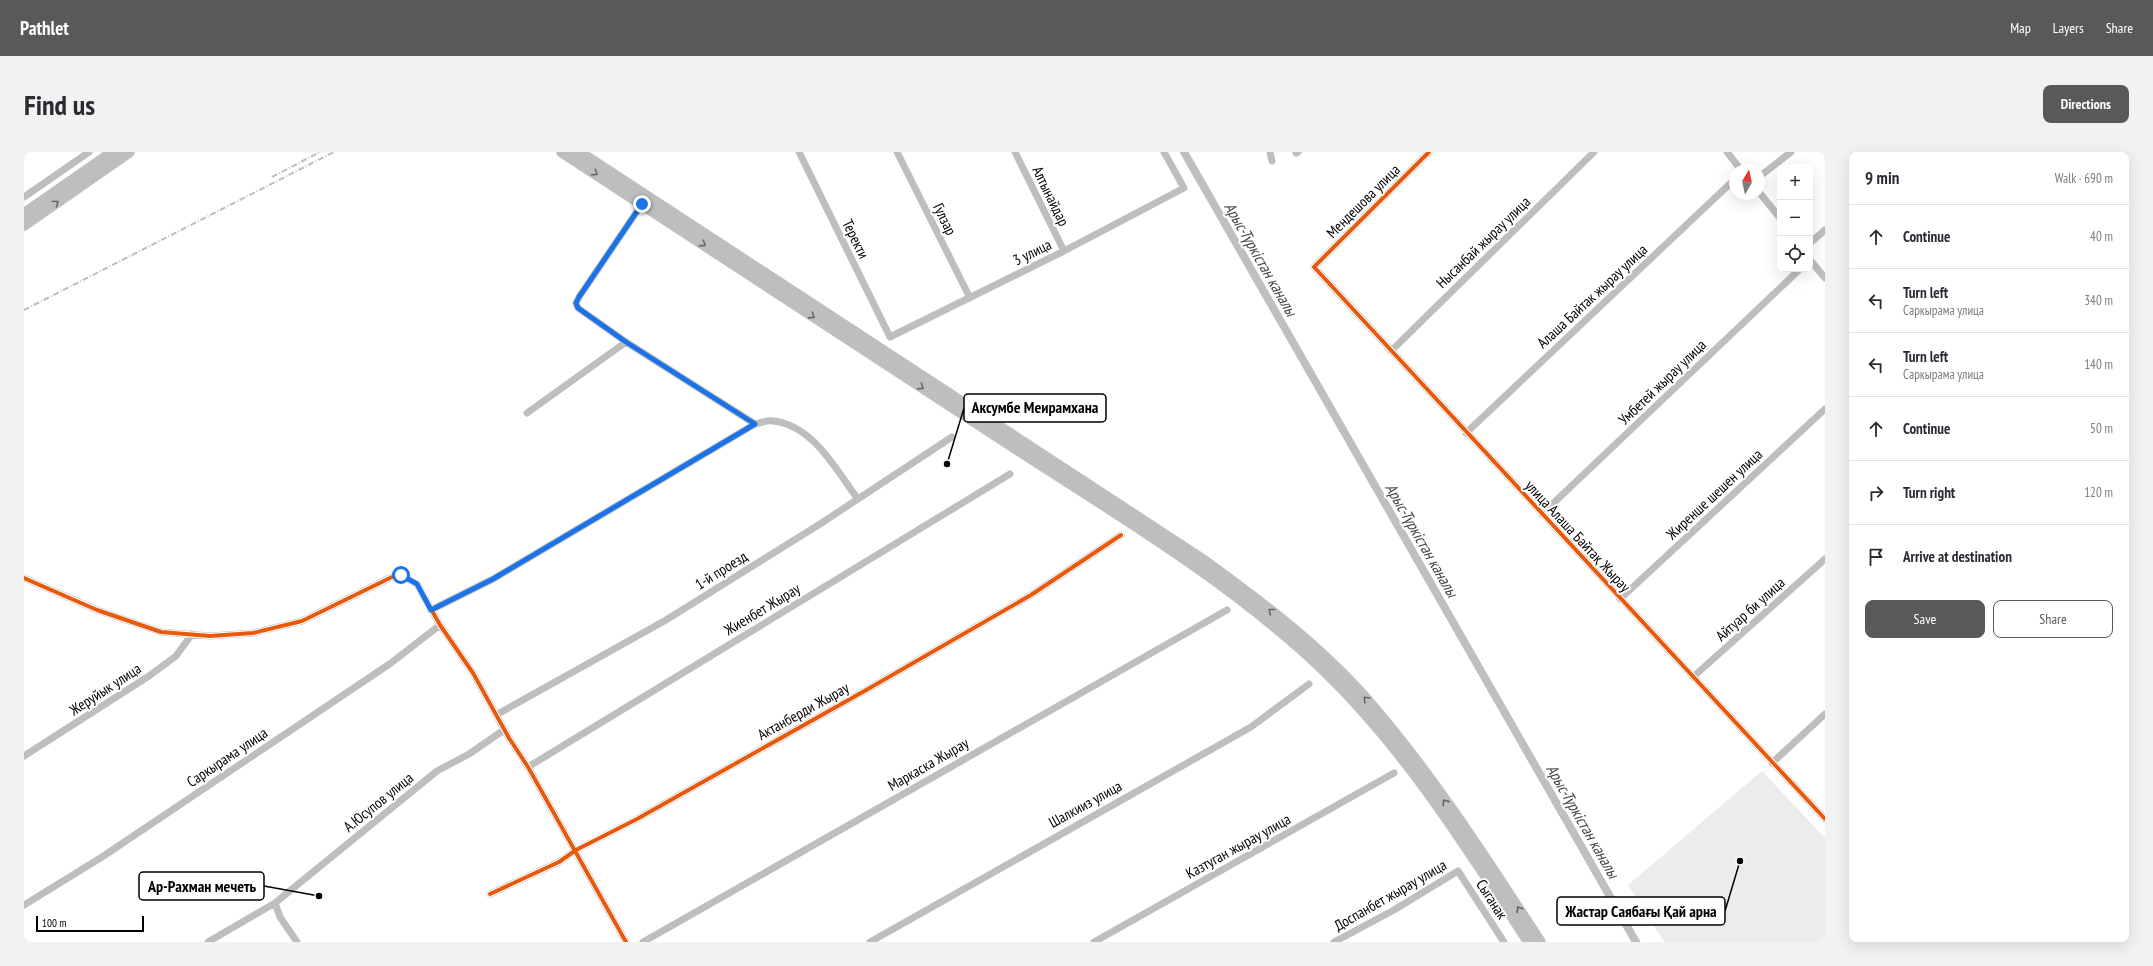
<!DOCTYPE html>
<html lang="en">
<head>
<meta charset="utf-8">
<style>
	body { margin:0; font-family:"PT Sans Narrow",sans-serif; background:#f2f2f3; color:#2b2b33 }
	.controls { position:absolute; right:12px; top:12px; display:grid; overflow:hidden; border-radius:8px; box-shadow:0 4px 16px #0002 }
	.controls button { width:36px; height:36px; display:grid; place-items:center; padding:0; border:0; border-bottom:1px solid #e1e1e2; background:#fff; color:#2b2b33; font:20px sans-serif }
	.compass { position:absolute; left:1705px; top:12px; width:36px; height:36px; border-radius:50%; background:#fff; box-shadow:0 4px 16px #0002; rotate:9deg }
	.scale { position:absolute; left:12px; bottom:10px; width:108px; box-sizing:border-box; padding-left:4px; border:2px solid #000; border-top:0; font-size:11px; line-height:14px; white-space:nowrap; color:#000; -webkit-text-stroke:3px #fff; paint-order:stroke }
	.stop { position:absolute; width:12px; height:12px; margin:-9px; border:3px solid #1a73e8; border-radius:50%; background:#fff }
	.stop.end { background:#1a73e8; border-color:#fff; box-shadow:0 1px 4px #0008 }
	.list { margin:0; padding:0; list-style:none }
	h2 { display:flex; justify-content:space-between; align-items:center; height:52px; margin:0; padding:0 16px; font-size:17px }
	h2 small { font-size:13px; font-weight:400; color:#7c7c81 }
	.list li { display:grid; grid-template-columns:26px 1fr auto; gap:12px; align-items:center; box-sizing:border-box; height:64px; padding:0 16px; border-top:1px solid #e1e1e2 }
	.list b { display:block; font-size:15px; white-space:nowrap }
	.list p { margin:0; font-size:13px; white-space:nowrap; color:#7c7c81 }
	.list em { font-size:13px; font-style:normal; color:#7c7c81 }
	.actions { display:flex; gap:8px; padding:12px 16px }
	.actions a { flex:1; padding:9px 0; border:1px solid #595959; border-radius:8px; text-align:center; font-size:14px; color:#595959 }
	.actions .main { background:#595959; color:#fff }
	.icon { flex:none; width:22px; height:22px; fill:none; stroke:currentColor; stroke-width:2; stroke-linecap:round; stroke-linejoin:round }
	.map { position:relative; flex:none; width:1801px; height:790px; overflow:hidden; border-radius:8px }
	header { display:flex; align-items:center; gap:24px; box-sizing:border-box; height:56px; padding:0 20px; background:#595959; color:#fff }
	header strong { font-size:19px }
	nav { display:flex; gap:22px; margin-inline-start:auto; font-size:14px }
	.intro { display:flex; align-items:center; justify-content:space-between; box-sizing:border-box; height:96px; padding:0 24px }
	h1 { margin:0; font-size:28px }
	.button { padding:10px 18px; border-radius:8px; background:#595959; color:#fff; font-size:14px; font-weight:700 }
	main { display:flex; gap:24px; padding:0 24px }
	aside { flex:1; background:#fff; border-radius:8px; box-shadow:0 4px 16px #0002 }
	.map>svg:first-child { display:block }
	.green { fill:#ececec }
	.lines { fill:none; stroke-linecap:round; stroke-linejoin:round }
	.canal { stroke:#bfbfbf; stroke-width:8 }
	.highway-casing { stroke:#dbdbdb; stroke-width:12 }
	.minor { stroke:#bebebe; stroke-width:7 }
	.highway { stroke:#bebebe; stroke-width:11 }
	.rail { stroke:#bebebe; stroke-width:2; stroke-dasharray:6 2 1 2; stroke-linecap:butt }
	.cycleway-casing { stroke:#fff; stroke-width:6 }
	.cycleway { stroke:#e8590c; stroke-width:4 }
	.oneway { stroke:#686868 }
	.route { stroke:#1a73e8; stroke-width:5 }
	.labels { text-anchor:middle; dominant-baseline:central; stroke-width:4; stroke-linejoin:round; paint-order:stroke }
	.street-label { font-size:15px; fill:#000; stroke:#fff }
	.water-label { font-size:16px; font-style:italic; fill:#444; stroke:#fff }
	.leader { fill:none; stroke:#000; stroke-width:1.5 }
	.callout-dot { fill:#000; stroke:#fff; stroke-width:1.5 }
	.callout { fill:#fff; stroke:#000; stroke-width:1.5 }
	.callout-label { font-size:16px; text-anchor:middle; font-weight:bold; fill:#000 }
</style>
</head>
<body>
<header>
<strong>Pathlet</strong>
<nav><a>Map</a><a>Layers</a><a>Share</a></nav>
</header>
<div class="intro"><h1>Find us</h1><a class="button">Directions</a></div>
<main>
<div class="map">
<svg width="1801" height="790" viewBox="0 0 1801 790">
	<rect width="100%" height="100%" fill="#fff"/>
	<path class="green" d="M1738,619L1801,686V790H1640L1604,733Z"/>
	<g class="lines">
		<path class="canal" d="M1160,0L1612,790"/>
		<g class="highway-casing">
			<path id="highway" d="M538,0C687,97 835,195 985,292C1094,363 1209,430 1303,521C1384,600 1444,697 1505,790
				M555,0L1179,408C1241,453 1305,501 1354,561C1414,632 1465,712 1516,790
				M0,62L89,0
				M0,73L105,0"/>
		</g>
		<path class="minor" d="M775,0L866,185L1040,99L1160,36L1140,0
			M873,0L946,146
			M991,0L1040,99
			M1246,0L1248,9
			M1405,0L1290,115L1801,667
			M1703,0L1717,18
			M1272,1L1274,0
			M1735,25L1767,0
			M1735,40L1756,66
			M0,45L65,0
			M1786,91L1801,78
			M1786,108L1801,126
			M1367,199L1570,0
			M503,261L602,190
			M731,272C736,271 743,268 749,269C789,273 812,318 834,347
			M1442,281L1711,27
			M1518,362L1776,117
			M0,426L73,458L137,480L186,484L229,481L278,469L368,425L377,423L393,432L416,473L449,521L485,586L504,615L602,790
			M1596,447L1801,257
			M407,458L469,427L731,272L602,190L554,156L552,151L555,145L618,52
			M1669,525L1801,407
			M472,563L642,468L796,372L928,285
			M0,604L125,524L152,504L168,482
			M1748,611L1801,562
			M504,615L986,322
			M466,742L535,710L552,698L613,667L844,537L1007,443L1097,383
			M251,751L256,765L273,790
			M0,753L78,705L367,511L416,473
			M184,790L251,751L413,619L445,602L480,578
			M619,790L1203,458
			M846,790L1227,575L1285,532
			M1070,790L1370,621
			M1310,790L1370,758L1434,719L1480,790"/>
		<use href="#highway" class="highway"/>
		<path class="rail" d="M248,25L296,0
			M0,158L310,0"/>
		<g class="cycleway-casing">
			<path id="cycleway" d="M1405,0L1290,115L1801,667
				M0,426L73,458L137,480L186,484L229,481L278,469L368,425L377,423L393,432L416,473L449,521L485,586L504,615L602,790
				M466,742L535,710L552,698L613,667L844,537L1007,443L1097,383"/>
		</g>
		<use href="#cycleway" class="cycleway"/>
	</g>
	<defs><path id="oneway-chevron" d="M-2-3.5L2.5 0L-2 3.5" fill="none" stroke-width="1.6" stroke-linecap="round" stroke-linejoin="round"/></defs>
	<g class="oneway">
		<use href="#oneway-chevron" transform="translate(571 21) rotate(33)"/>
		<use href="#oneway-chevron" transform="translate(32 51) rotate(-35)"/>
		<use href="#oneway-chevron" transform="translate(679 92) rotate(33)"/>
		<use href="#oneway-chevron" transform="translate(788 164) rotate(33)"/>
		<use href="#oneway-chevron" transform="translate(897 235) rotate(33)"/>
		<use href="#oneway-chevron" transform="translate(1247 459) rotate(-141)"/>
		<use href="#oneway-chevron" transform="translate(1342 547) rotate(-134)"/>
		<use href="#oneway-chevron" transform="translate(1421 650) rotate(-125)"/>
		<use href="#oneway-chevron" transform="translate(1495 757) rotate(-123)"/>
	</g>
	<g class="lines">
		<path class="route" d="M377,423L393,432L407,458L469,427L731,272L602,190L554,156L552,151L555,145L618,52"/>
	</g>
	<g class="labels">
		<g class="street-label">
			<text transform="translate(1027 44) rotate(64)">Алтынайдар</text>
			<text transform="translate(1339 49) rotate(-45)">Мендешова улица</text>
			<text transform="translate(921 67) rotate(64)">Гулзар</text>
			<text transform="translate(832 87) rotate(64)">Теректи</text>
			<text transform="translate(1459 90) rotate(-44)">Нысанбай жырау улица</text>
			<text transform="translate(1008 100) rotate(-26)">3 улица</text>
			<text transform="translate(1568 144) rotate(-43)">Алаша Байтак жырау улица</text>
			<text transform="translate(1638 230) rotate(-44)">Умбетей жырау улица</text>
			<text transform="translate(1690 342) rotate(-43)">Жиренше шешен улица</text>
			<text transform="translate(1554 384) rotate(47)">улица Алаша Байтақ Жырау</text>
			<text transform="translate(697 418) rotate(-32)">1-й проезд</text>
			<text transform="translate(738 457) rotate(-31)">Жиенбет Жырау</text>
			<text transform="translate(1726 457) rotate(-42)">Айтуар би улица</text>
			<text transform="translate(81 537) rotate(-33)">Жеруйык улица</text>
			<text transform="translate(779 559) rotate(-29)">Актанберди Жырау</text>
			<text transform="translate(203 605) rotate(-34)">Саркырама улица</text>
			<text transform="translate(904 612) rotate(-30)">Маркаска Жырау</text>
			<text transform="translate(354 650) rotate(-39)">А.Юсупов улица</text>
			<text transform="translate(1061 652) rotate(-29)">Шалкииз улица</text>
			<text transform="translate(1214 694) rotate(-29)">Казтуган жырау улица</text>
			<text transform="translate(1366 743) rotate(-30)">Доспанбет жырау улица</text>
			<text transform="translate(1468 747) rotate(57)">Сыганак</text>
		</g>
		<g class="water-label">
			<text transform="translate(1237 107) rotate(60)">Арыс-Түркістан каналы</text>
			<text transform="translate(1398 388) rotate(60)">Арыс-Түркістан каналы</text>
			<text transform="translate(1559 669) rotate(60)">Арыс-Түркістан каналы</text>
		</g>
	</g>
	<path class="leader" d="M923 312L940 256M295 744L240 734M1716 709L1701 759"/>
	<g class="callout-dot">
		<circle cx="923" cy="312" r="4"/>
		<circle cx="295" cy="744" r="4"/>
		<circle cx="1716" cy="709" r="4"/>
	</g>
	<g class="callout">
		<rect x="940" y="242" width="142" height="28" rx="4"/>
		<rect x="115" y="720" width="125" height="28" rx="4"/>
		<rect x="1533" y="745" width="168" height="28" rx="4"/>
	</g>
	<g class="callout-label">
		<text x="1011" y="261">Аксумбе Меирамхана</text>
		<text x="178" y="740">Ар-Рахман мечеть</text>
		<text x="1617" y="765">Жастар Саябағы Қай арна</text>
	</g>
</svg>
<div class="controls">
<button>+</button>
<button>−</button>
<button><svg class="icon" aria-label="locate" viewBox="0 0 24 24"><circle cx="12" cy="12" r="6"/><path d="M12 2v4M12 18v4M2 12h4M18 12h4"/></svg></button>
</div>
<svg class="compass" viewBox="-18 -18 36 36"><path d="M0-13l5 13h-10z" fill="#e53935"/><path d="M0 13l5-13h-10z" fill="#7c7c81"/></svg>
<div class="scale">100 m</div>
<div class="stop" style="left:377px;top:423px"></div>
<div class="stop end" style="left:618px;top:52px"></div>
</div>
<aside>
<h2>9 min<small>Walk · 690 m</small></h2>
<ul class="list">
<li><svg class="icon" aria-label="ahead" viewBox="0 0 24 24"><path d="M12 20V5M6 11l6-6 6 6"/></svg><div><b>Continue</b></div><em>40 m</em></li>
<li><svg class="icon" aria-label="left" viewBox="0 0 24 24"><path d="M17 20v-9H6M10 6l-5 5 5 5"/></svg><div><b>Turn left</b><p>Саркырама улица</p></div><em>340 m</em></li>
<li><svg class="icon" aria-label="left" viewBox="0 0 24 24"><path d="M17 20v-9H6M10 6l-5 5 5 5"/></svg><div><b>Turn left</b><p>Саркырама улица</p></div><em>140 m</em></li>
<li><svg class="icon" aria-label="ahead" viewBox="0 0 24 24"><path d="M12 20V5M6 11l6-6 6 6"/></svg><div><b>Continue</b></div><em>50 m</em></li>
<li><svg class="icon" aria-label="right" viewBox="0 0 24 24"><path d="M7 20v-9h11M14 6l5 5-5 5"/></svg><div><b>Turn right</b></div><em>120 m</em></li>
<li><svg class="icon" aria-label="arrive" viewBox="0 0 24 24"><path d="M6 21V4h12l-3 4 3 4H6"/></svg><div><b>Arrive at destination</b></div></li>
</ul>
<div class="actions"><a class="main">Save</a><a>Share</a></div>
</aside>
</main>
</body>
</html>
